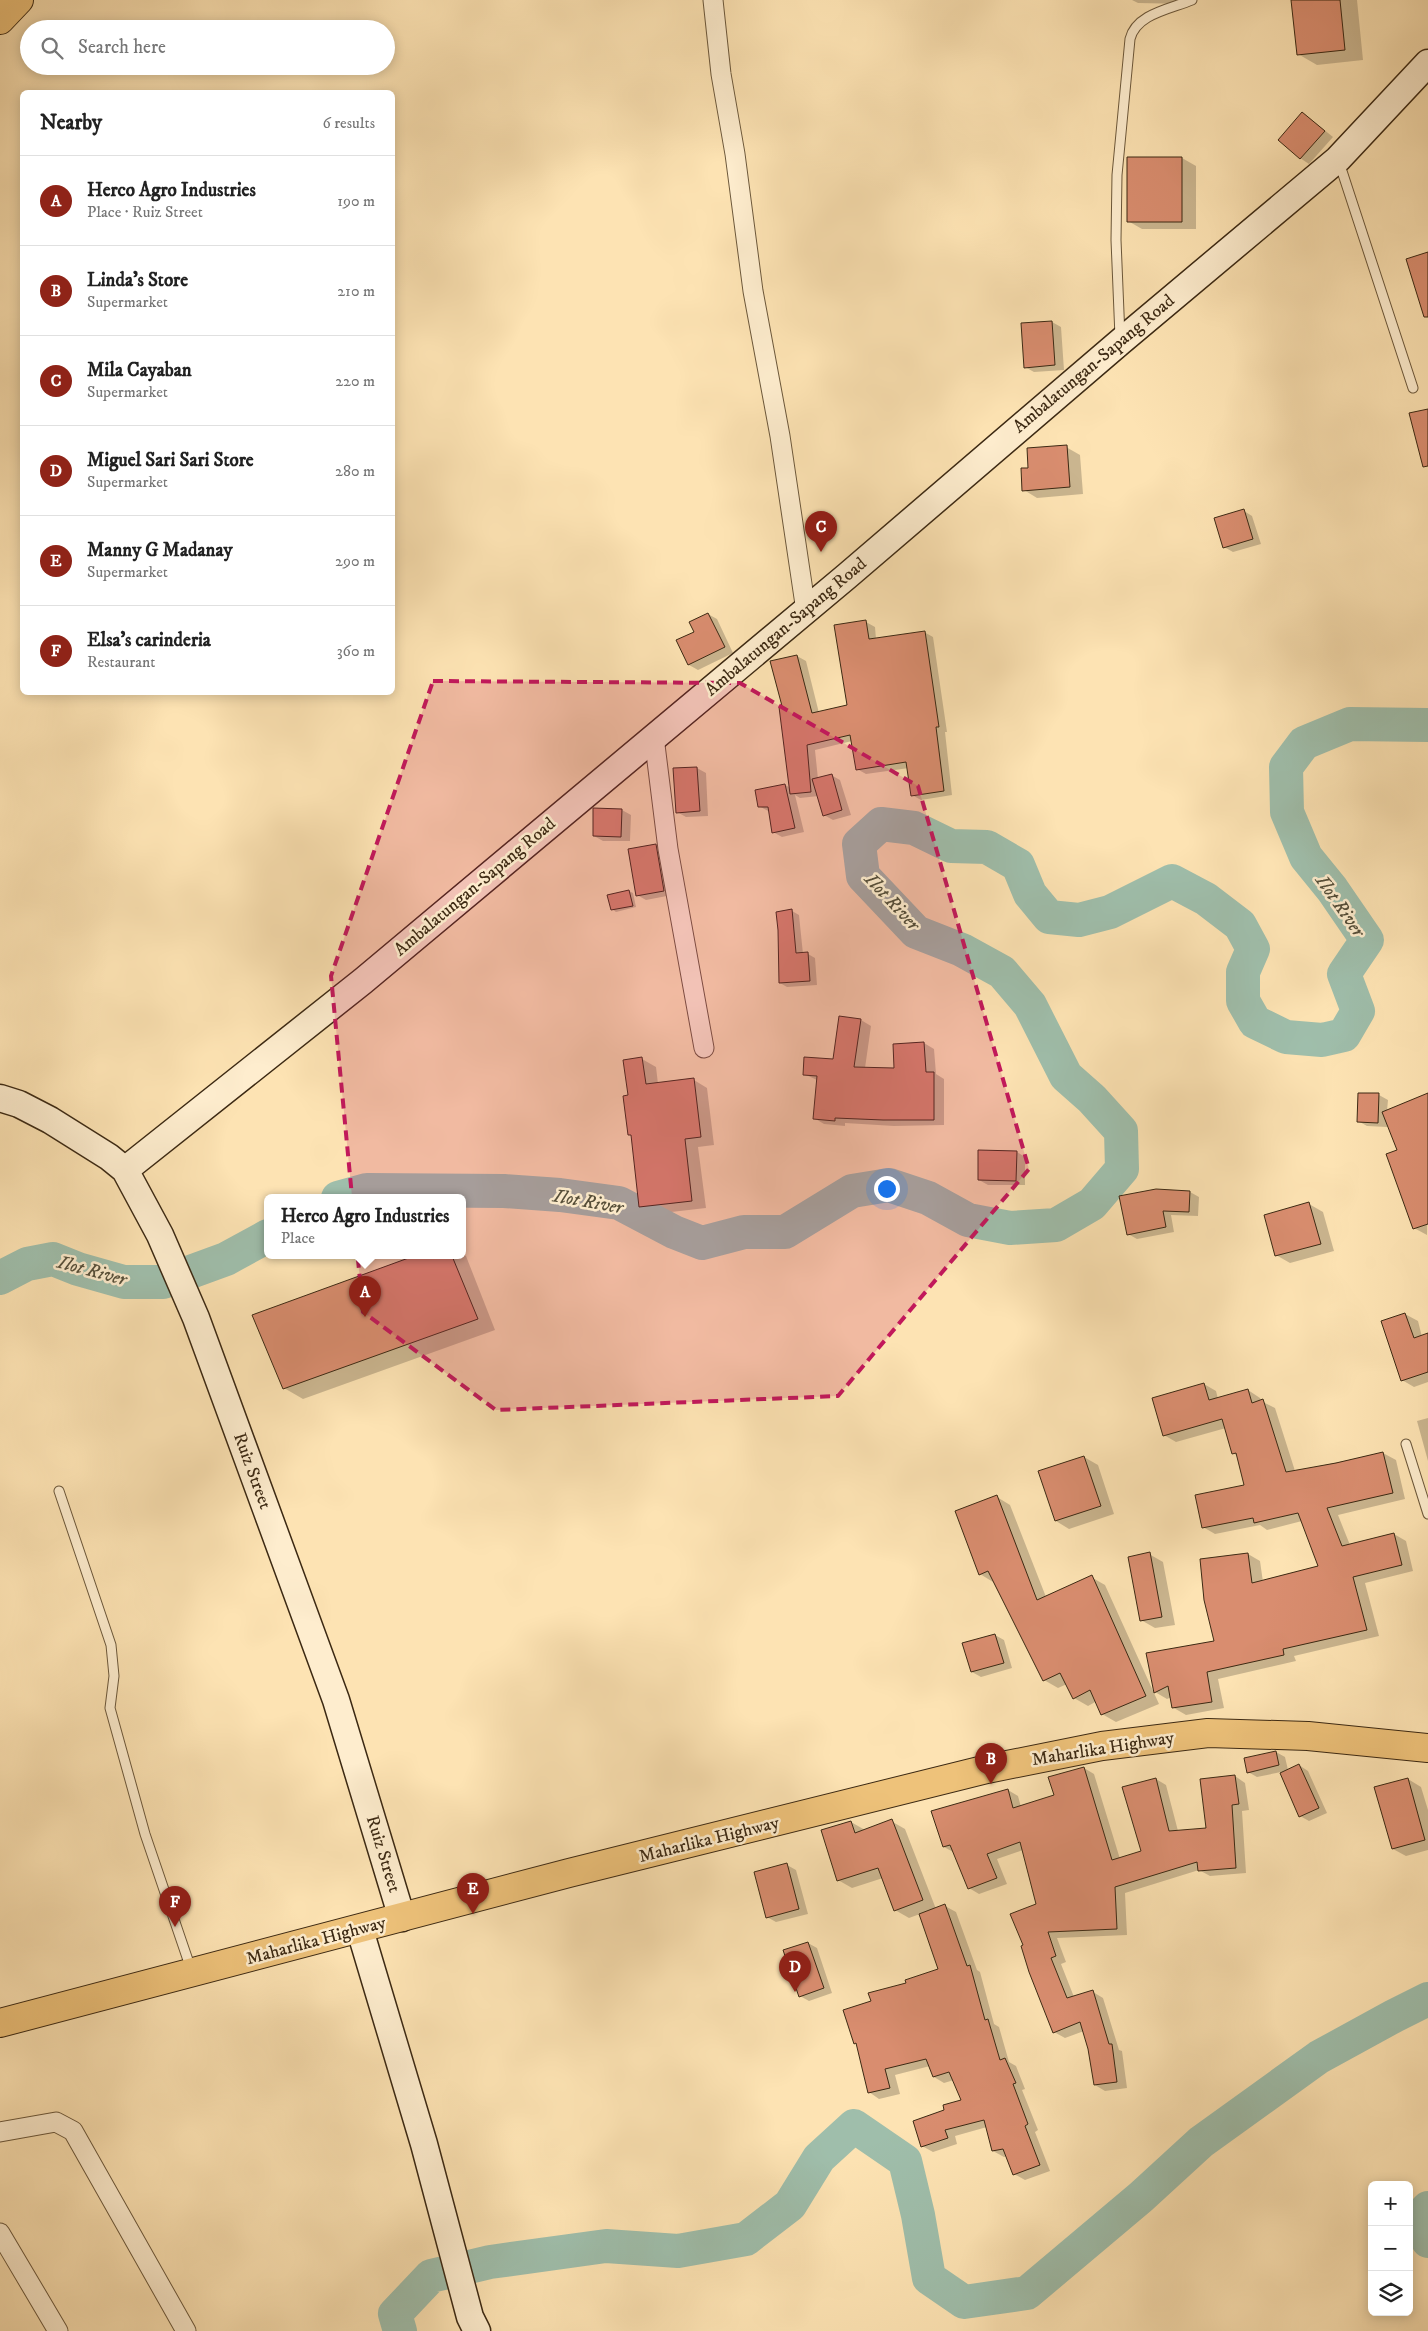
<!DOCTYPE html>
<html lang="en">
<head>
<meta charset="utf-8">
<style>
	body { margin:0; font-family:"IM FELL DW Pica",serif; background:#f6f6f6; color:#222 }
	.controls { position:absolute; right:15px; bottom:15px; display:grid; overflow:hidden; border-radius:8px; box-shadow:0 2px 12px #0003 }
	.controls button { width:45px; height:45px; display:grid; place-items:center; padding:0; border:0; border-bottom:1px solid #e0e0e0; background:#fff; color:#222; font:25px sans-serif }
	.you { position:absolute; left:886px; top:1188px; width:18px; height:18px; margin:-12px; border:4px solid #fff; border-radius:50%; background:#1a73e8; box-shadow:0 0 0 8px #1a73e833 }
	.badge { display:grid; place-items:center; width:32px; height:32px; border-radius:50%; background:#8f2418; color:#fff; font-size:16px; font-weight:700 }
	.pin { position:absolute; translate:-50% -41px; filter:drop-shadow(0 1px 2px #0008) }
	.pin::after { content:''; position:absolute; top:26px; width:18px; height:15px; background:inherit; clip-path:polygon(0 0,100% 0,50% 100%) }
	.popup { position:absolute; left:264px; top:1194px; width:202px; height:65px; box-sizing:border-box; display:grid; place-content:center; border-radius:8px; background:#fff; filter:drop-shadow(0 1px 4px #0005); font-size:16px; white-space:nowrap; color:#767676 }
	.popup b { font-size:19px; color:#222 }
	.popup::after { content:''; position:absolute; left:50%; top:100%; margin-left:-10px; border:10px solid transparent; border-top-color:#fff }
	.list { margin:0; padding:0; list-style:none }
	h2 { display:flex; justify-content:space-between; align-items:center; height:65px; margin:0; padding:0 20px; font-size:21px }
	h2 small { font-size:16px; font-weight:400; color:#767676 }
	.list li { display:grid; grid-template-columns:32px 1fr auto; gap:15px; align-items:center; box-sizing:border-box; height:90px; padding:0 20px; border-top:1px solid #e0e0e0 }
	.list b { display:block; font-size:19px; white-space:nowrap }
	.list p { margin:0; font-size:16px; white-space:nowrap; color:#767676 }
	.list em { font-size:16px; font-style:normal; color:#767676 }
	.icon { flex:none; width:28px; height:28px; fill:none; stroke:currentColor; stroke-width:2; stroke-linecap:round; stroke-linejoin:round }
	.map { position:relative; flex:none; width:1428px; height:2331px; overflow:hidden }
	.search { position:absolute; background:#fff; box-shadow:0 2px 12px #0003; left:20px; top:20px; width:375px; height:55px; display:flex; align-items:center; gap:12px; box-sizing:border-box; padding:0 18px; border-radius:28px; color:#767676; font-size:19px }
	.panel { position:absolute; background:#fff; box-shadow:0 2px 12px #0003; left:20px; top:90px; width:375px; height:605px; border-radius:8px }
	.map>svg:first-child { display:block }
	.shadow { fill:#0003 }
	.lines { fill:none; stroke-linecap:round; stroke-linejoin:round }
	.river { stroke:#9fbeab; stroke-width:34 }
	.building { fill:#d98d6f; stroke:#3c2913 }
	.lane-casing { stroke:#6c583b; stroke-width:11 }
	.street-casing { stroke:#6c583b; stroke-width:21 }
	.secondary-casing { stroke:#3c2913; stroke-width:29 }
	.primary-casing { stroke:#3c2913; stroke-width:30 }
	.highway-casing { stroke:#3c2913; stroke-width:30 }
	.lane { stroke:#feedce; stroke-width:9 }
	.street { stroke:#feedce; stroke-width:19 }
	.secondary { stroke:#feedce; stroke-width:26 }
	.primary { stroke:#eec27a; stroke-width:28 }
	.highway { stroke:#eec27a; stroke-width:28 }
	.marked { fill:#c2185b; fill-opacity:0.2; stroke:#c2185b; stroke-width:4; stroke-dasharray:10 6; stroke-linejoin:round }
	.labels { text-anchor:middle; dominant-baseline:central; stroke-width:5; stroke-linejoin:round; paint-order:stroke }
	.street-label { font-size:18px; fill:#3c2913; stroke:#feedce }
	.water-label { font-size:19px; font-style:italic; fill:#554e39; stroke:#feedce }
</style>
</head>
<body>
<div class="map">
<svg width="1428" height="2331" viewBox="0 0 1428 2331">
	<rect width="100%" height="100%" fill="#fde3b3"/>
	<filter id="stains"><feTurbulence type="fractalNoise" baseFrequency=".004" numOctaves="4"/><feColorMatrix values="0 0 0 0 .2 0 0 0 0 .09 0 0 0 0 .02 0 0 0 .5 -.17"/></filter>
	<radialGradient id="worn" r=".72"><stop offset=".6" stop-color="#630" stop-opacity="0"/><stop offset="1" stop-color="#630" stop-opacity=".3"/></radialGradient>
	<path class="shadow" d="M1132,0H1185V4L1138,3Z
		M1293,0H1357L1363,60L1317,65L1298,54Z
		M1303,113L1333,137L1309,164L1300,158Z
		M1182,158L1196,166V229H1142L1128,221Z
		M1052,322L1061,327L1064,370L1034,372L1025,367Z
		M1066,447L1080,455L1083,494L1037,498L1024,490L1030,469Z
		M1244,511L1252,516L1261,544L1233,552L1224,547Z
		M708,614L717,619L733,653L698,670L689,665L677,641L695,632Z
		M866,622L875,627L876,639L924,632L933,637L947,732H945L952,795L921,800L912,795L909,768L866,774L857,769L852,741L815,750L818,779L831,775L840,780L851,815L833,820L824,815L819,796L800,798L795,795L804,832L782,837L773,832L770,812L759,806L785,785L791,788L783,707L797,656L806,661L819,713L849,706Z
		M697,768L706,773L708,816L686,817L677,812Z
		M622,810L631,815L630,841H603L594,836Z
		M656,846L665,851L672,895L646,900L637,895Z
		M629,891L633,893L636,907L616,912L612,909Z
		M792,911L799,915L803,954H808L815,958L817,985L787,987L780,983Z
		M861,1020L871,1026L865,1068L895,1069L894,1045L924,1043L934,1049L936,1074L944,1079V1125L894,1126L845,1123V1126L824,1124L814,1118L817,1080L804,1074L834,1061Z
		M642,1059L656,1067L658,1084L694,1080L707,1088L714,1145L698,1147L706,1208L654,1214L640,1206L632,1136L629,1134V1096Z
		M1379,1095L1388,1100L1387,1111L1428,1096L1427,1235L1414,1228L1399,1151L1387,1122V1127L1367,1126L1358,1121Z
		M1017,1152L1025,1157V1185H988L979,1180Z
		M1190,1192L1199,1197L1198,1216L1171,1215L1174,1232L1137,1239L1128,1234Z
		M1309,1204L1323,1212L1334,1251L1290,1263L1276,1255Z
		M462,1254L466,1256L495,1330L303,1399L284,1388L254,1315L417,1256H462Z
		M1405,1314L1418,1321L1422,1337L1428,1335V1382L1414,1387L1402,1380Z
		M1204,1384L1216,1391L1218,1399L1248,1390L1260,1398L1261,1401L1275,1408L1295,1471L1383,1453L1396,1460L1405,1499L1338,1515L1350,1545L1394,1534L1406,1541L1413,1571L1365,1583L1379,1636L1294,1656L1296,1661L1218,1679L1224,1708L1186,1715L1174,1708L1172,1697L1167,1699L1155,1692L1216,1642L1248,1554L1260,1561L1263,1582L1320,1566L1302,1521L1267,1530L1260,1525L1215,1534L1203,1527L1246,1485L1238,1456L1233,1453L1226,1428L1176,1442L1164,1435Z
		M1428,1418V1461L1417,1421Z
		M1084,1457L1098,1465L1114,1514L1069,1529L1056,1521Z
		M997,1497L1010,1505L1046,1597L1091,1577L1105,1585L1159,1704L1116,1722L1102,1714L1097,1701L1088,1706L1074,1698L1067,1684L1058,1688L1044,1680L993,1582L980,1574Z
		M1149,1554L1163,1562L1175,1625L1155,1628L1141,1620Z
		M995,1635L1004,1640L1012,1668L981,1677L972,1672Z
		M1276,1752L1285,1757L1288,1770L1299,1765L1308,1771L1327,1813L1309,1821L1300,1816L1281,1772L1257,1777L1248,1772Z
		M1084,1768L1094,1774L1120,1859L1143,1852L1156,1779L1166,1785L1178,1831L1207,1829L1235,1776L1245,1783L1249,1810L1242,1811L1246,1873L1210,1876L1199,1870L1125,1893L1127,1935L1057,1938L1066,1962L1061,1964L1074,1997L1093,1992L1103,1998L1119,2050L1122,2051L1127,2088L1105,2091L1095,2085L1089,2049L1084,2031L1065,2038L1054,2032L1038,1905L1023,1850L997,1859L1007,1884L979,1894L969,1888L955,1853L944,1847L1008,1790L1018,1796L1021,1807L1055,1796Z
		M1408,1779L1421,1787L1428,1810V1850L1406,1856L1393,1849Z
		M891,1821L905,1829L936,1909L945,1906L956,1912L977,1970L980,1972L994,2024L999,2027L1009,2062L1016,2066L1025,2089L1022,2090L1038,2130L1035,2132L1050,2171L1025,2180L1014,2174L1007,2156L1004,2157L993,2151L987,2127L955,2136L957,2144L933,2152L922,2146L946,2111L963,2101L954,2080L944,2083L934,2077L930,2066L895,2075L900,2094L879,2099L869,2092L857,2044L855,2043L872,2002L940,1970L920,1914L909,1918L895,1910L883,1878L852,1888L838,1880L851,1822L865,1830Z
		M787,1865L796,1870L808,1914L776,1922L767,1917Z
		M808,1943L817,1948L832,1993L809,2001L800,1996Z"/>
	<g class="lines">
		<path class="river" d="M338,1198L367,1190L504,1191L560,1195L619,1203L674,1232L702,1243L744,1232H785L852,1191L889,1185L928,1198L968,1220L1010,1228L1056,1225L1092,1204L1122,1169L1121,1131L1092,1099L1066,1076L1030,1005L1002,972L962,950L916,932L863,876L859,844L881,824L914,828L951,846L987,847L1018,865L1030,894L1049,917L1079,920L1110,912L1172,881L1206,899L1240,925L1253,949L1243,972V1001L1255,1022L1286,1037L1322,1040L1344,1035L1358,1011L1344,974L1367,940L1332,889L1306,857L1287,812L1286,767L1304,743L1350,724L1428,725
			M0,1278L27,1264L53,1259L78,1269L124,1282H163L226,1259L268,1236
			M1428,2208L1426,2210L1428,2241
			M400,2331L395,2314L431,2276L490,2262L606,2246L678,2251L746,2239L790,2205L819,2158L854,2126L905,2161L918,2215L929,2278L964,2302L1027,2293L1141,2197L1201,2142L1319,2057L1394,2016L1428,1999"/>
	</g>
	<path class="building" d="M1291,0H1340L1345,50L1297,55Z
		M1302,112L1325,131L1300,159L1278,140Z
		M1127,157H1182V222H1127Z
		M1428,252V317H1424L1406,259Z
		M1052,321L1055,365L1024,368L1021,323Z
		M1428,409V466L1423,467L1409,413Z
		M1067,445L1070,487L1022,491L1021,468H1028L1027,448Z
		M1244,509L1253,539L1223,548L1214,518Z
		M708,613L725,647L688,665L676,640L694,632L689,622Z
		M866,620L869,639L925,631L939,727H936L944,791L911,796L906,762L856,770L850,735L807,745L811,792L790,794L779,707L782,706L770,661L797,655L812,713L847,705L834,625Z
		M697,767L700,811L676,813L673,768Z
		M832,774L842,810L823,816L812,779Z
		M785,784L795,828L772,833L768,807H758L755,790Z
		M593,808L622,809L621,837L593,836Z
		M656,844L664,891L636,896L628,849Z
		M629,890L633,906L611,910L607,895Z
		M792,909L796,953L808,952L810,981L779,983L778,930L776,912Z
		M839,1016L861,1019L854,1067L894,1068L893,1044L924,1042L926,1072H934V1120H883L835,1118V1121L813,1119L817,1076L803,1075L804,1057L833,1059Z
		M642,1057L646,1084L694,1078L701,1137L685,1139L692,1201L639,1207L631,1135H628L623,1096L628,1095L623,1060Z
		M1358,1093H1379L1378,1123L1357,1122Z
		M1428,1093V1224L1413,1229L1386,1154L1397,1150L1382,1112Z
		M978,1150L1017,1151L1016,1181L978,1180Z
		M1156,1189L1190,1191L1189,1212L1163,1211L1166,1227L1127,1235L1119,1196Z
		M1309,1202L1321,1244L1275,1256L1264,1215Z
		M414,1256H452L478,1319L283,1389L252,1315Z
		M1405,1313L1414,1338L1428,1333V1372L1401,1381L1381,1321Z
		M1204,1383L1209,1400L1248,1389L1252,1403L1263,1399L1286,1472L1336,1463L1383,1452L1393,1493L1327,1508L1342,1546L1394,1533L1402,1565L1353,1577L1367,1630L1283,1649L1284,1655L1207,1672L1212,1702L1172,1708L1168,1686L1154,1693L1146,1653L1214,1641L1204,1600L1200,1559L1248,1553L1252,1583L1318,1566L1298,1513L1254,1523L1253,1518L1202,1528L1195,1495L1244,1485L1236,1453L1232,1454L1222,1419L1163,1436L1152,1398Z
		M1084,1456L1101,1506L1055,1521L1038,1471Z
		M997,1495L1037,1600L1092,1575L1146,1696L1101,1715L1090,1690L1073,1699L1060,1673L1043,1681L988,1571L979,1575L955,1511Z
		M1150,1552L1162,1617L1140,1621L1128,1557Z
		M995,1634L1004,1663L971,1672L962,1643Z
		M1276,1751L1279,1765L1247,1773L1244,1758Z
		M1299,1764L1319,1808L1299,1817L1280,1773Z
		M1084,1767L1112,1860L1141,1851L1122,1787L1156,1778L1169,1831L1206,1828L1200,1779L1235,1775L1239,1804L1232,1805L1236,1868L1198,1871L1197,1862L1115,1887L1117,1929L1048,1932L1056,1956L1051,1958L1067,1998L1093,1990L1109,2044H1112L1117,2082L1094,2085L1088,2049L1080,2022L1053,2033L1029,1972L1021,1946L1023,1945L1010,1914L1036,1904L1020,1842L987,1854L997,1878L968,1889L950,1845L943,1847L931,1811L1008,1789L1013,1808L1054,1795L1048,1777Z
		M1408,1778L1425,1840L1392,1849L1374,1787Z
		M892,1819L923,1900L894,1911L878,1868L837,1881L821,1830L851,1821L855,1833Z
		M787,1863L799,1909L766,1918L754,1872Z
		M945,1904L967,1966L970,1965L985,2020L988,2019L1000,2060L1005,2058L1016,2083L1013,2084L1028,2124L1025,2126L1040,2165L1013,2175L1003,2149L992,2151L984,2120L945,2130L948,2138L921,2147L913,2121L944,2110L943,2105L961,2100L949,2072L933,2077L926,2059L885,2069L890,2088L868,2093L856,2043L854,2044L843,2010L871,2001L868,1993L906,1983L905,1980L938,1969L919,1914Z
		M808,1942L824,1988L799,1997L783,1950Z"/>
	<g class="lines">
		<g class="lane-casing">
			<path id="lane" d="M1339,162L1413,388
				M1120,337L1116,240L1117,175L1130,39C1136,14 1170,9 1192,0
				M1406,1444L1428,1514
				M59,1491L111,1645L114,1676L110,1708L145,1834L191,1969"/>
		</g>
		<g class="street-casing">
			<path id="street" d="M713,0L721,74L735,154L753,291L780,436L806,611
				M654,737L668,849L704,1048
				M0,2132L56,2122L73,2131L186,2331
				M0,2233L58,2331"/>
		</g>
		<g class="secondary-casing">
			<path id="secondary" d="M0,1098L19,1104L50,1120L109,1157L125,1170L160,1235L196,1318L336,1700L402,1918
				M125,1170L363,981L847,576L1120,342L1338,159L1428,63
				M360,1930L424,2144L470,2317L477,2331"/>
		</g>
		<g class="primary-casing">
			<path id="primary" d="M0,2023L569,1873L987,1769L1102,1746L1208,1733L1308,1736L1428,1748"/>
		</g>
		<g class="highway-casing">
			<path id="highway" d="M0,20L19,0"/>
		</g>
		<use href="#lane" class="lane"/>
		<use href="#street" class="street"/>
		<use href="#secondary" class="secondary"/>
		<use href="#primary" class="primary"/>
		<use href="#highway" class="highway"/>
	</g>
	<path class="marked" d="M433,681L740,683L918,786L1029,1169L838,1396L496,1410L363,1312L331,976Z"/>
	<g class="labels">
		<g class="street-label">
			<text transform="translate(1094 364) rotate(-40)">Ambalatungan-Sapang Road</text>
			<text transform="translate(786 627) rotate(-40)">Ambalatungan-Sapang Road</text>
			<text transform="translate(475 887) rotate(-40)">Ambalatungan-Sapang Road</text>
			<text transform="translate(252 1471) rotate(70)">Ruiz Street</text>
			<text transform="translate(1103 1749) rotate(-9)">Maharlika Highway</text>
			<text transform="translate(709 1840) rotate(-14)">Maharlika Highway</text>
			<text transform="translate(383 1854) rotate(73)">Ruiz Street</text>
			<text transform="translate(316 1941) rotate(-15)">Maharlika Highway</text>
		</g>
		<g class="water-label">
			<text transform="translate(892 902) rotate(47)">Ilot River</text>
			<text transform="translate(1340 906) rotate(55)">Ilot River</text>
			<text transform="translate(588 1202) rotate(10)">Ilot River</text>
			<text transform="translate(92 1271) rotate(15)">Ilot River</text>
		</g>
	</g>
	<rect width="100%" height="100%" filter="url(#stains)"/>
	<rect width="100%" height="100%" fill="url(#worn)"/>
</svg>
<div class="controls">
<button>+</button>
<button>−</button>
<button><svg class="icon" aria-label="layers" viewBox="0 0 24 24"><path d="M12 4l9 5-9 5-9-5zM3 14l9 5 9-5"/></svg></button>
</div>
<div class="you"></div>
<div class="pin badge" style="left:365px;top:1317px">A</div>
<div class="popup"><b>Herco Agro Industries</b>Place</div>
<div class="pin badge" style="left:991px;top:1784px">B</div>
<div class="pin badge" style="left:821px;top:552px">C</div>
<div class="pin badge" style="left:795px;top:1992px">D</div>
<div class="pin badge" style="left:473px;top:1914px">E</div>
<div class="pin badge" style="left:175px;top:1927px">F</div>
<div class="search"><svg class="icon" aria-label="search" viewBox="0 0 24 24"><circle cx="10" cy="10" r="6"/><path d="M15 15l6 6"/></svg>Search here</div>
<section class="panel">
<h2>Nearby<small>6 results</small></h2>
<ul class="list">
<li><span class="badge">A</span><div><b>Herco Agro Industries</b><p>Place · Ruiz Street</p></div><em>190 m</em></li>
<li><span class="badge">B</span><div><b>Linda's Store</b><p>Supermarket</p></div><em>210 m</em></li>
<li><span class="badge">C</span><div><b>Mila Cayaban</b><p>Supermarket</p></div><em>220 m</em></li>
<li><span class="badge">D</span><div><b>Miguel Sari Sari Store</b><p>Supermarket</p></div><em>280 m</em></li>
<li><span class="badge">E</span><div><b>Manny G Madanay</b><p>Supermarket</p></div><em>290 m</em></li>
<li><span class="badge">F</span><div><b>Elsa's carinderia</b><p>Restaurant</p></div><em>360 m</em></li>
</ul>
</section>
</div>
</body>
</html>
